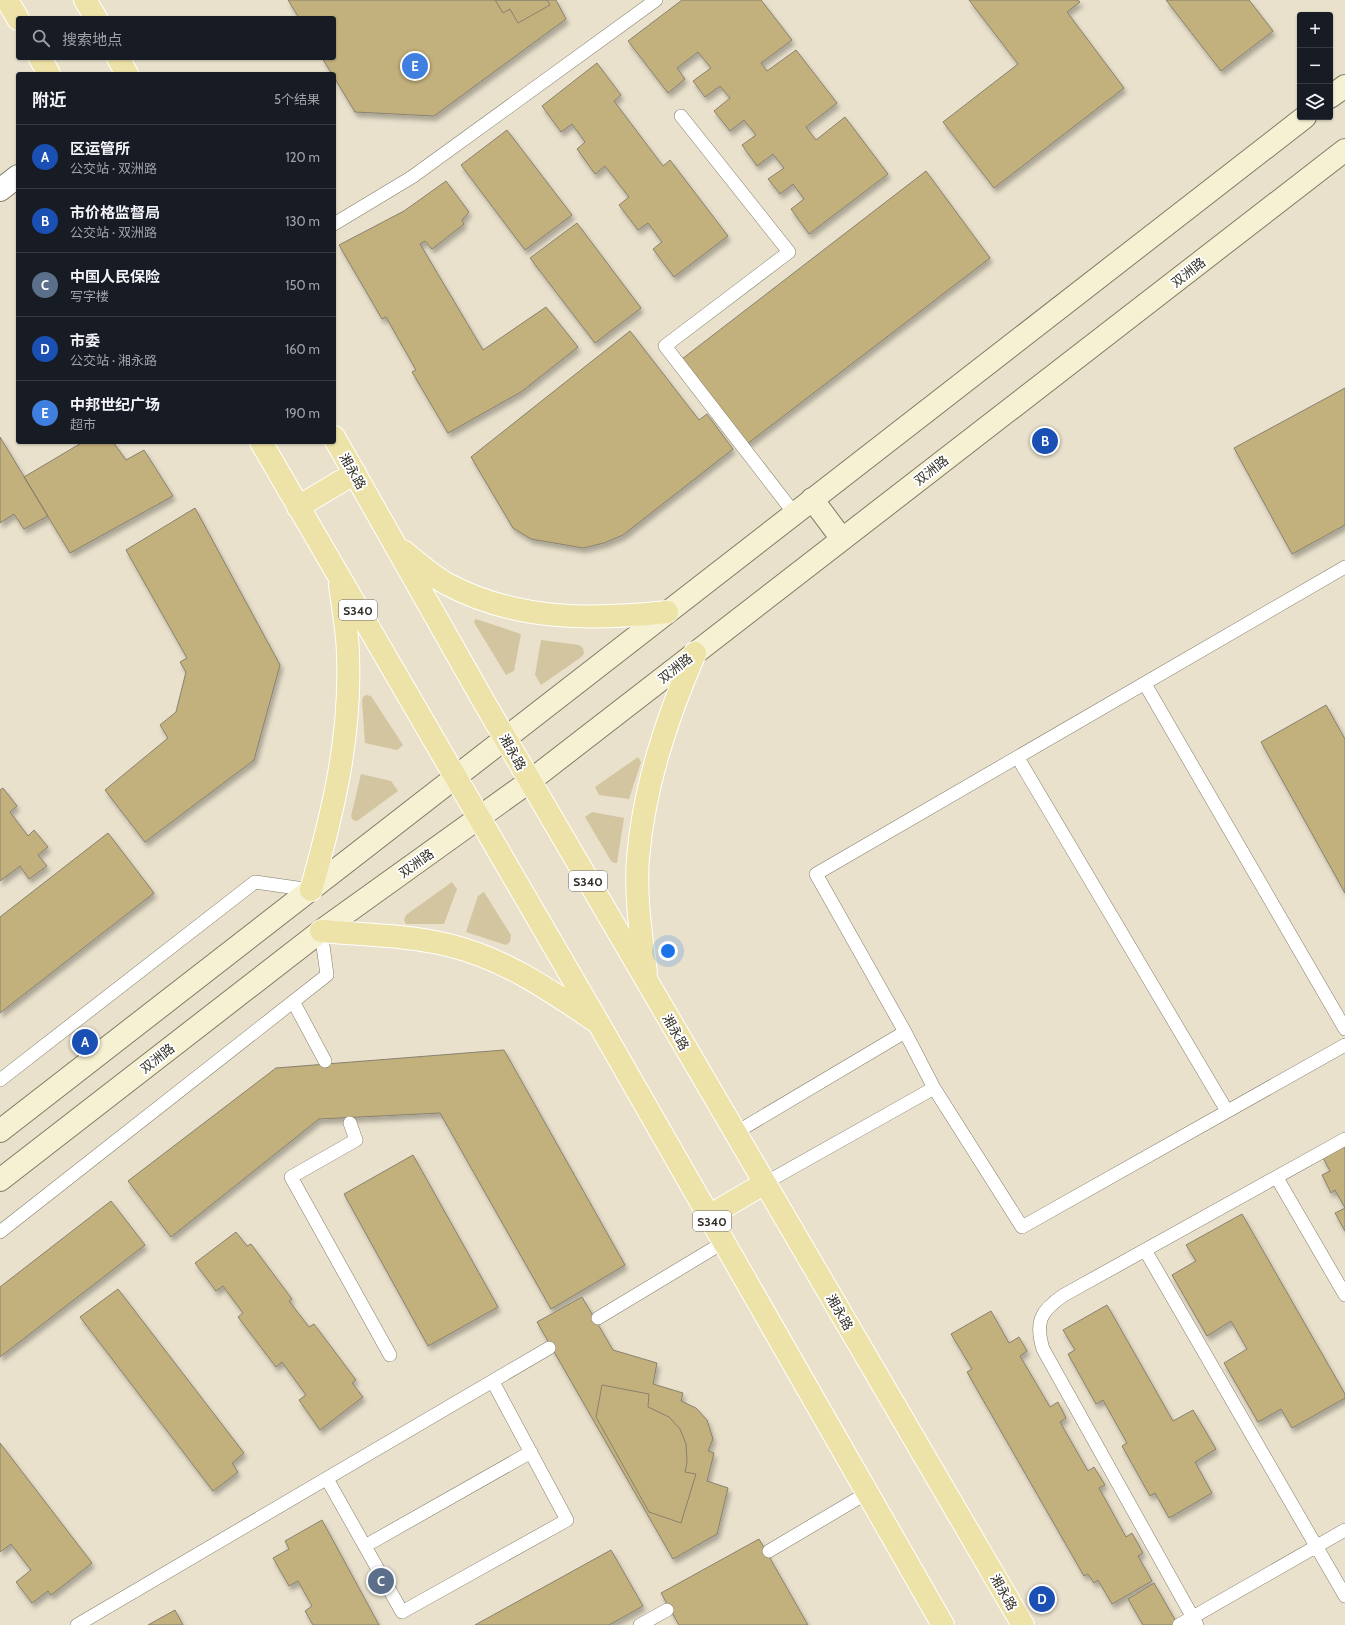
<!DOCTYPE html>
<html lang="zh">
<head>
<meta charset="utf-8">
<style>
	body { margin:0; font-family:Cabin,"Noto Sans SC",sans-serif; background:#242831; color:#f1f3f6 }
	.controls { position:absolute; right:12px; top:12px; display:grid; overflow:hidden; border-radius:4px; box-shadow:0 1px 3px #0004 }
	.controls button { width:36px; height:36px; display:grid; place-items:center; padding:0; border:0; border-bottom:1px solid #363941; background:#171b24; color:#f1f3f6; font:20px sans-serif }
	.you { position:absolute; left:668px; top:951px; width:14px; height:14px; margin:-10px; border:3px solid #fff; border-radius:50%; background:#1a73e8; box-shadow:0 0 0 6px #1a73e833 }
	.badge { display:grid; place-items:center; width:26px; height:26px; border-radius:50%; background:#0b8043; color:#fff; font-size:13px; font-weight:700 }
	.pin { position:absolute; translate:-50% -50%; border:2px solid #fff; box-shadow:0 1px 4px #0006 }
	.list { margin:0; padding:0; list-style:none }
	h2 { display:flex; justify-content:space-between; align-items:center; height:52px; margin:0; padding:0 16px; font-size:17px }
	h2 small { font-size:13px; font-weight:400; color:#9ea1a6 }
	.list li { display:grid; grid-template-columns:26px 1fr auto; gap:12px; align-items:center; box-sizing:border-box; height:64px; padding:0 16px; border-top:1px solid #363941 }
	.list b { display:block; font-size:15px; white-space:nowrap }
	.list p { margin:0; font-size:13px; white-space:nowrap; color:#9ea1a6 }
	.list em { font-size:13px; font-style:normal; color:#9ea1a6 }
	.icon { flex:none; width:22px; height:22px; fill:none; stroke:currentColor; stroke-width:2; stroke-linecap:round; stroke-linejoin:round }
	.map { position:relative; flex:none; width:1345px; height:1625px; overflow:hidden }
	.search { position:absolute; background:#171b24; box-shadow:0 1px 3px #0004; left:16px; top:16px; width:320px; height:44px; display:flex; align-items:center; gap:10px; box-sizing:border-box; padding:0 14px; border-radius:4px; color:#9ea1a6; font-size:15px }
	.panel { position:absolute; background:#171b24; box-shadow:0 1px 3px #0004; left:16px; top:72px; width:320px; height:372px; border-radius:4px }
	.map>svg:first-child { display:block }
	.green { fill:#d2c59f }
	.building { fill:#c3b17d; stroke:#88816e; filter:url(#shadow) }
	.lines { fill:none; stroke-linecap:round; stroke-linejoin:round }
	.service-casing { stroke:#827c68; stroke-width:14 }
	.minor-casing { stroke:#827c68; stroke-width:24 }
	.secondary-casing { stroke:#827c68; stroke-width:24 }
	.primary-casing { stroke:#fff; stroke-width:24 }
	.service { stroke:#fff; stroke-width:13 }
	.minor { stroke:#fff; stroke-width:22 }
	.secondary { stroke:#f6f1d3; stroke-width:22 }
	.primary { stroke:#ede2a7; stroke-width:22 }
	.labels { text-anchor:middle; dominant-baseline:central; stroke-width:4; stroke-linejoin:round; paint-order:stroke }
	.shield { fill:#fff; stroke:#6e6d66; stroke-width:1 }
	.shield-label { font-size:12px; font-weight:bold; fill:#302e25 }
	.street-label { font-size:13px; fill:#302e25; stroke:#fff }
</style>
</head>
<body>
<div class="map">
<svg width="1345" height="1625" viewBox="0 0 1345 1625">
	<defs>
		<filter id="shadow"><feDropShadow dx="2.5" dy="4.5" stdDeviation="2" flood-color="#0004"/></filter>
	</defs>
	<rect width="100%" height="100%" fill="#e9e1cc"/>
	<path class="green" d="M476,619L521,634L514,671L506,675L475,624L474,621Z
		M541,640L579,645L583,648L584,654L580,658L541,685L535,675Z
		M366,695L371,696L403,745L397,750L365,743L362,701L363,697Z
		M638,757L641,762L629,799L599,795L595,787Z
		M361,774L391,781L398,791L357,821L353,820L351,816Z
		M592,812L624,818L617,863H614L611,861L585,817Z
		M452,882L457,889L444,924H406L404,920L406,915Z
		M484,892L511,935L510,942L506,945L466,932L478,896Z"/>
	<path class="building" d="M288,0H556L566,19L434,116L355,112L334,77V74H332L322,58H334V18H299Z
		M495,0H547L550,5L518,23L510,9L503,13Z
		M682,0H761L792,40L761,63L767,71L796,50L837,103L806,127L816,140L845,117L888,174L809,234L791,209L804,199L793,184L780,194L768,179L784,168L773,154L757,166L742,145L756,135L744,120L730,131L714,111L730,98L720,86L705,97L693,81L711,68L698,52L677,68L685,79L668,93L628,41Z
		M969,0H1078L1080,2L1067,12L1124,88L994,188L943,122L1018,64Z
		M1166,0H1249L1273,31L1221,71Z
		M597,63L621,95L614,101L663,166L670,160L728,236L674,277L653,249L662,242L648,223L638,230L619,205L629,197L605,166L595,174L577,149L585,142L572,124L561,132L542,106Z
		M507,130L572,215L525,250L461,165Z
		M926,171L990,258L747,444L682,359Z
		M446,181L469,212L462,220L464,224L432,249L425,241L420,244L483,350L546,307L578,347L521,392L448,433L412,372L416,370L386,317L382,319L339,245L404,211Z
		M577,223L641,308L595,343L530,258Z
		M630,331L699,420L707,414L733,449L623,535L604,543L583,548L531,539L513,528L471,457Z
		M1345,388V525L1292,554L1234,448Z
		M0,437L48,516L24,529L14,514L0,523Z
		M83,442H113L126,460L144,450L173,496L70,553L24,477Z
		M195,508L280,665L254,760L145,842L105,790L168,738L160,725L176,712L186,672L180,662L187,658L126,550Z
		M1326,705L1345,739V893L1261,742Z
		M3,788L17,806L10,812L28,836L34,830L48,847L38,855L47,866L29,879L20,866L0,881V790Z
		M108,833L154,893L0,1013V917Z
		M504,1050L625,1265L551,1309L440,1113L319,1119L171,1237L128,1181L276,1068Z
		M1345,1143V1208L1335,1190L1331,1193L1322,1175L1330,1171L1322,1156Z
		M413,1155L498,1307L428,1346L344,1194Z
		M111,1201L145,1245L0,1357V1287Z
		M1345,1208V1231L1335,1213Z
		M1242,1214L1345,1394V1398L1292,1428L1281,1409L1258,1422L1224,1363L1247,1349L1231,1321L1207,1336L1172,1275L1196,1261L1186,1245Z
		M236,1232L247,1246L251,1244L292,1299L289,1301L309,1327L314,1324L356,1380L352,1383L363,1397L320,1430L299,1400L306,1395L282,1362L276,1367L238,1317L243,1313L223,1286L216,1291L195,1263Z
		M118,1289L244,1453L232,1463L238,1472L213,1491L80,1317Z
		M582,1297L613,1350L657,1363L653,1384L683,1393L681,1401L696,1408L707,1420L713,1439L708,1451L714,1453L707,1481L728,1488L717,1534L673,1559L537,1322Z
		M1107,1305L1173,1421L1193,1410L1216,1449L1195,1462L1212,1493L1169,1518L1155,1493L1150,1496L1122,1446L1127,1443L1103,1400L1096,1404L1068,1354L1075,1350L1063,1330Z
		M991,1311L1009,1343L1019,1337L1027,1351L1020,1356L1050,1407L1058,1402L1066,1418L1060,1422L1088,1471L1094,1467L1105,1485L1099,1488L1126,1537L1132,1533L1143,1553L1138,1556L1152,1581L1112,1604L1098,1580L1094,1583L1088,1574L1084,1576L967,1372L972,1369L951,1334Z
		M602,1385L649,1394L648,1407L669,1417L680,1429L686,1444L687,1462L685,1472L696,1474L681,1523L649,1512L596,1417Z
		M0,1443L92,1563L51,1595L48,1591L32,1603L16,1582L31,1570L11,1544L0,1552Z
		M322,1520L379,1625H313L305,1611L312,1606L298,1581L289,1586L273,1558L289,1549L285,1541Z
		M759,1539L808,1625H679L661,1593Z
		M611,1550L643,1606L609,1625H475Z
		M1154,1583L1178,1625H1143L1128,1599Z
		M175,1610L183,1625H148Z"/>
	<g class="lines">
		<g class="service-casing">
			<path id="service" d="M681,116L789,252L665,346L794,513
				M334,224L412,177L656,0
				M1345,567L816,874L905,1032L934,1088L1022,1227L1345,1045
				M1145,684L1345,1029
				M1018,758L1227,1111
				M294,1003L325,1061
				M0,1080L255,882L311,890
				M350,1123L356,1140L291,1177L390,1355
				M735,1133L905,1032
				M1277,1178L1345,1295
				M765,1183L934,1088
				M0,1232L327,975L321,931
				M1145,1250L1345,1596
				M598,1318L724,1242
				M327,1479L402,1612L567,1520L493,1382
				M365,1546L531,1452
				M769,1551L867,1493
				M77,1625L549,1348
				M640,1625L667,1610
				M1179,1625L1345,1530
				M1197,1625L1043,1349C1035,1322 1040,1311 1064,1295L1345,1139"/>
		</g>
		<g class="minor-casing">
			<path id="minor" d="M0,190L18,176"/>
		</g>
		<g class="secondary-casing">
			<path id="secondary" d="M1330,97L1345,86
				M812,499L842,539
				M0,1131L1305,117
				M0,1180L321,931L530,781L1345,150"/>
		</g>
		<g class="primary-casing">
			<path id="primary" d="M7,0L18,19
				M85,0L96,18
				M40,58L49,74
				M118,58L127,74
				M334,437L484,702L1023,1625
				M261,442L599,1024L943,1625
				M298,507L355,473
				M403,551C417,562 431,575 447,584C516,621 592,620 667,612
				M311,890C333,812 351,738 348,657C348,633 343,609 340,585
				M321,931C363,935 407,935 448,945C503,958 548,989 594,1020
				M646,973C641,935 635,896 638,858C644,786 667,718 695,653
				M709,1216L765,1183"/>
		</g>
		<use href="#service" class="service"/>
		<use href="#minor" class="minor"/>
		<use href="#secondary" class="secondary"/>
		<use href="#primary" class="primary"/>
	</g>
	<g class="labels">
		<g class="shield">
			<rect x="339" y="600" width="38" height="20" rx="3"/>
			<rect x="569" y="871" width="38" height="20" rx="3"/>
			<rect x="693" y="1211" width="38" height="20" rx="3"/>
		</g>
		<g class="shield-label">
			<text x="358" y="610">S340</text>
			<text x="588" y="881">S340</text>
			<text x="712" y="1221">S340</text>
		</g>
		<g class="street-label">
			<text transform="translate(1188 272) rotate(-38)">双洲路</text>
			<text transform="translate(931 470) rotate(-38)">双洲路</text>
			<text transform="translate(353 471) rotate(60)">湘永路</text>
			<text transform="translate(675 668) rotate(-38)">双洲路</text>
			<text transform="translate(513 752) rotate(60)">湘永路</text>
			<text transform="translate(416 863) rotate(-35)">双洲路</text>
			<text transform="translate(676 1032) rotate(60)">湘永路</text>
			<text transform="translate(157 1058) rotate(-38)">双洲路</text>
			<text transform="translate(840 1312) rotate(60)">湘永路</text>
			<text transform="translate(1004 1592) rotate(60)">湘永路</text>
		</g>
	</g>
</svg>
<div class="controls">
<button>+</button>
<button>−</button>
<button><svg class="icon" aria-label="layers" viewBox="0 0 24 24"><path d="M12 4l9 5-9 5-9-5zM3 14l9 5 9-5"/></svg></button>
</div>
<div class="you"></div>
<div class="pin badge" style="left:85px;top:1042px;background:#1a4fb4">A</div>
<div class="pin badge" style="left:1045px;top:441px;background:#1a4fb4">B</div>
<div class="pin badge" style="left:381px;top:1581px;background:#5c6f8a">C</div>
<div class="pin badge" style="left:1042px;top:1599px;background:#1a4fb4">D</div>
<div class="pin badge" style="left:415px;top:66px;background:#3f7fe0">E</div>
<div class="search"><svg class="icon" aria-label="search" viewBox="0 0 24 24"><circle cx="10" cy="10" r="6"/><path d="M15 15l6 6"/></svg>搜索地点</div>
<section class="panel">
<h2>附近<small>5个结果</small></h2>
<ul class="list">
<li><span class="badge" style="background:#1a4fb4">A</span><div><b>区运管所</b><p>公交站 · 双洲路</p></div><em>120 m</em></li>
<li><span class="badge" style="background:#1a4fb4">B</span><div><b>市价格监督局</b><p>公交站 · 双洲路</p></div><em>130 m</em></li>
<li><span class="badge" style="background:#5c6f8a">C</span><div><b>中国人民保险</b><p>写字楼</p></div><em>150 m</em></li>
<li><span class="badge" style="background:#1a4fb4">D</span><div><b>市委</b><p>公交站 · 湘永路</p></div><em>160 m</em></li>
<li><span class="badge" style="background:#3f7fe0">E</span><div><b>中邦世纪广场</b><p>超市</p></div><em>190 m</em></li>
</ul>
</section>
</div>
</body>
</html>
